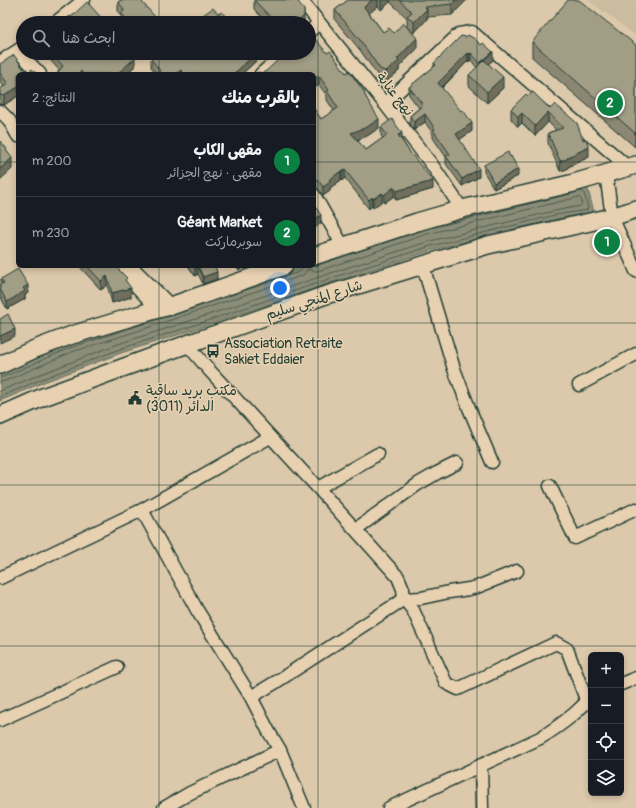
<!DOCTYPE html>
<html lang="ar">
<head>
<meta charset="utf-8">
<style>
	body { margin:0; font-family:Pangolin,"Playpen Sans Arabic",sans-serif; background:#242831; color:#f1f3f6; direction:rtl }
	.controls { position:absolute; right:12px; bottom:12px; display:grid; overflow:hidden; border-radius:6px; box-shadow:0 2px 6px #0003 }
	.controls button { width:36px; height:36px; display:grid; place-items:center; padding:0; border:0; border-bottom:1px solid #363941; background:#171b24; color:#f1f3f6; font:20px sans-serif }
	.you { position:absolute; left:280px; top:288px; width:14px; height:14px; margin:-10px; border:3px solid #fff; border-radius:50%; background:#1a73e8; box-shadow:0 0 0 6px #1a73e833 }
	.badge { display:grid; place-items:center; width:26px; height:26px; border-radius:50%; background:#0b8043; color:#fff; font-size:13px; font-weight:700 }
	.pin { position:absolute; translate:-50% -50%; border:2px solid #fff; box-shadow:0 1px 4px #0006 }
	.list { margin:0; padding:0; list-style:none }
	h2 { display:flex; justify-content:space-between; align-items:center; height:52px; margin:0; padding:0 16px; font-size:17px }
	h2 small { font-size:13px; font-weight:400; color:#9ea1a6 }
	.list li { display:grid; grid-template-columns:26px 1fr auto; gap:12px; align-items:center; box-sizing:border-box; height:72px; padding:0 16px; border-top:1px solid #363941 }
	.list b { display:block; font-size:15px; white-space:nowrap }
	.list p { margin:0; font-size:13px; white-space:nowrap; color:#9ea1a6 }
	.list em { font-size:13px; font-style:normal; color:#9ea1a6 }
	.icon { flex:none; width:22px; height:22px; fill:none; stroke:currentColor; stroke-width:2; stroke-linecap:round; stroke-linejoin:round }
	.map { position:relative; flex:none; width:636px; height:808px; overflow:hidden; direction:ltr }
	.search { position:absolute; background:#171b24; box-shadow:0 2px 6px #0003; left:16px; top:16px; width:300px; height:44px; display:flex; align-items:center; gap:10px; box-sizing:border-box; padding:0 14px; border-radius:22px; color:#9ea1a6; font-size:15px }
	.panel { position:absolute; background:#171b24; box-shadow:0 2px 6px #0003; left:16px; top:72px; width:300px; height:196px; border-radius:6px; direction:rtl }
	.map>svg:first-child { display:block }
	.built { fill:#cbbb9f }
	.water { fill:#8c8d78; stroke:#606d5d }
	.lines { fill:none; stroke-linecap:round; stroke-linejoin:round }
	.shore { stroke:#4b5d4f; stroke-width:1 }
	.minor-casing { stroke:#1f3d34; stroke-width:15 }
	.secondary-casing { stroke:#1f3d34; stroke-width:20 }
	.minor { stroke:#e8d1b1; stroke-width:12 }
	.secondary { stroke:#e8d1b1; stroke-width:17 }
	.wall { fill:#8b8772; stroke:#1f3d34 }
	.shaded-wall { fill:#716e5d; stroke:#1f3d34 }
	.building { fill:#a29d85; stroke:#1f3d34 }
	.grid { fill:none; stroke:#1f3d34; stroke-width:1; stroke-opacity:0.55 }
	.labels { text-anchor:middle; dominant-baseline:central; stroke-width:3; stroke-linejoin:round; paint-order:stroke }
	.street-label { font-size:14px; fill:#1f3d34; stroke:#e8d1b1 }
	.poi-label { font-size:14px; fill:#1f3d34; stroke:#e8d1b1; text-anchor:start }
</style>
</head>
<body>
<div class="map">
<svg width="636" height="808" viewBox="0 0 636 808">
	<rect width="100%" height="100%" fill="#dcc8aa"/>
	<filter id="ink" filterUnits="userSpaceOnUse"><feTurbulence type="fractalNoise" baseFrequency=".025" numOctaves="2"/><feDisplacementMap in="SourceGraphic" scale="8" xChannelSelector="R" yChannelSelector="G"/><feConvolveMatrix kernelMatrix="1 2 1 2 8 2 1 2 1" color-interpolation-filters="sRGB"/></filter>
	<g filter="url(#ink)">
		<path class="built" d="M588,0H636V36L634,34Z"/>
		<path class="water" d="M587,186L594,212L556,219L433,250L336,281L196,329L121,353L44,382L0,401V374L68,344L150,318L304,266H314V262L425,225Z"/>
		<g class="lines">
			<path class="shore" d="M314,266L419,231
				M228,296L299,272L302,269V266
				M0,377H3L70,348L164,317
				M0,382L5,381L72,352L153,326L301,276L304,274L308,269L314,271H318L427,234L579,197L581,199L582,204L580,206L554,211L430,241L334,272L193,320L118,344L41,374L0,391
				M0,397L42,379L120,349L195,325L335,277L431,246L555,215L587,210L588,207L584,193L582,191L431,228"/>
			<g class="minor-casing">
				<path id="minor" d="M301,0L385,104L432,165L462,209
					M55,23L84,0
					M309,32L319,23
					M18,51L40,74
					M0,62L23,47
					M261,74L285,53
					M385,104L459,34L472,32L629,168
					M0,111L9,120L18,136
					M606,174L612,217L636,271
					M314,195L343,246
					M117,266L158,309
					M131,266L171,306
					M423,266L454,369L469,408L492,462
					M187,344L210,371L318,488L398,577L403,589L404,599L413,610L446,683L458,689L556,643L567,649L587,702
					M579,385L636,354
					M550,486L575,538L636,509
					M318,488L378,454
					M142,510L197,610L251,697L269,732L280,750L304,808
					M356,529L418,484L437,473L457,463
					M0,578L142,510L270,437
					M621,684L636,678
					M251,697L276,682L404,599L421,598L449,592L469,589L477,587L517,571
					M0,720L117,667
					M481,765L482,808
					M164,808L190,793L280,750
					M389,808L540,738C552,731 563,723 574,714C580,709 584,703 591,700"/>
			</g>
			<g class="secondary-casing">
				<path id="secondary" d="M314,256L417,222L462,209L570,184L636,165
					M0,365L35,349L72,335L158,309L171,306L284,266
					M0,416L43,397L182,346L323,296L488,245L612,217L636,209"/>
			</g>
			<use href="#minor" class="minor"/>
			<use href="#secondary" class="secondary"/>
		</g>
		<path class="wall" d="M121,0H142V3L159,23H123L121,22V14L118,11V2Z
			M254,0L304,19V23H267L254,9Z
			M348,0H466V1L452,15L427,17V19L414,33L407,27V18L390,2L381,10L378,6L369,13L383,32L394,33L417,49L399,67V71L388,80L385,82L380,79L360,50L335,20V10Z
			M461,36L493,60L488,64L503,88L487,103L469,86V75L477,68L471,60L469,62L468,61L442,88L472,131L459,140L479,177L462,186L446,164V157L433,138V134L425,122L414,130L410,124V116L419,108L409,95V87L434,67V63Z
			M532,42L636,45V146L635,147L532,57Z
			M44,53H134L132,55L135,66L126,74L155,72L151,67V59L153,57L150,53H258V59L242,74H58V72L59,70Z
			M327,53L346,73L365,95L379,128L367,136L357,140L366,150L383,138L381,136V127L402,140L433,189L396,200L394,196L384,203L382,201L373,208L372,206L369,209L345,178L342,181L341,180L330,188V191L323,196L318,189L314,188V109L321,119L334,111L327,100V96L319,85L314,88V74L262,73Z
			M0,64L18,74V96L4,105L0,104V89L4,87L0,82Z
			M528,96L550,109L583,140L589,157L568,167L567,169L560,171L548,143V133L556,130L548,122L535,136L522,123L518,127L511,119V109Z
			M484,165L518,176L494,189L484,172Z
			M79,266H115L127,283L131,297L112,303L107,285L101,290Z
			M188,266H215L217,279L203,284L198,274L195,276Z
			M236,266H246L239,270Z
			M1,279L28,293L25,295V299L7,309L0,296V285L1,284Z"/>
		<path class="shaded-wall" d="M372,0H378V6L364,18V7Z
			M381,0H390V2L381,10Z
			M456,0H466V1L452,15V4Z
			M427,9V19L414,33V22Z
			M304,10V23H296Z
			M417,38V49L399,67V71L388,80L385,82V71Z
			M493,52V60L480,71V63Z
			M256,53H258V59L242,74H234Z
			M468,53V61L438,91V83Z
			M471,53V60L469,62V54Z
			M135,58V66L126,74H117Z
			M181,70V74H176Z
			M319,76V85L314,88V79Z
			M503,77V88L487,103V92Z
			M18,87V96L4,105V96Z
			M548,112V122L535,136V126Z
			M522,113V123L518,127V117Z
			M425,114V122L414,130V122Z
			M379,119V128L367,136L351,142V133Z
			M472,123V131L456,142V134Z
			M636,132V146L635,147V133Z
			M402,133V141L398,135Z
			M589,147V157L568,167L567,169L560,171V161L568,157Z
			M12,158V169L0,180V169Z
			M479,169V177L462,186V179Z
			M518,169V176L494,189V183Z
			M345,170V178L342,181V172Z
			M341,171V180L330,188V191L323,196V187L329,180Z
			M433,181V189L396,200V191Z
			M394,187V196L384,203V195Z
			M382,193V201L373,208V199Z
			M372,197V206L369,209V200Z
			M321,215V223L314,229V220Z
			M198,266V274L195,276V269Z
			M239,266H246L239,270Z
			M217,272V279L203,284V277Z
			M107,276V285L101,290V281Z
			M28,285V293L25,295V299L7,309V302L23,288Z
			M131,288V297L112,303V293Z
			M15,329V336L0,343V336Z"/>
		<path class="building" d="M121,0H142L141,1L156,18H155L159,23H130L121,13L124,11L123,9H124L118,2Z
			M254,0H297L304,10V16L296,23H276Z
			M348,0H372L364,7L383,32L389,28L394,33L403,23L417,38L397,59L399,61L388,70L385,71L380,69L360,40L335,10Z
			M399,0H456L452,4L425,7L427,9L414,22L407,16L412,12Z
			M568,0H579L636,45V132L635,133L532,42Z
			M87,2L106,23H61L70,16L71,17Z
			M213,8L218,14L222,12L230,23H195L204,16L203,15Z
			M311,34L327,53L330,51L346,73L349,71L365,93L364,94L379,119L367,127L351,133L366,150L387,135L381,127L392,119L402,133L398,135L409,151L433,181L396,191L394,187L384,195L382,193L373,199L372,197L369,200L345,170L342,172L341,171L329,180L330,182L323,187L318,180L314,179V109L321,119L338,108L327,91L329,90L319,76L314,79V74H256L258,72L262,73L266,71L286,53H309V36Z
			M468,35L475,39L481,45L483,43L493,52L480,63L471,53L469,54L468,53L438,83L461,111L463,110L472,123L456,134L479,169L462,179L446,156L450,154L433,130L435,129L425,114L414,122L410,116L423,105L409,87L436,65L434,63L461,36L466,37Z
			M51,53H131L135,58L117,74H83L81,71L79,74H59L58,72L63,66Z
			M157,53H256L234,74H184L181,70L176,74H126L161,72L151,59L158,55Z
			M14,55L27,74H18V87L4,96L0,95V89L8,84L0,73V64Z
			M484,60L503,77L487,92L469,75Z
			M32,69L37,74H28Z
			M533,92L550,109L555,104L577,123L583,140L586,139L589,147L568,157L567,159L560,161L548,133L563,128L548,112L535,126L522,113L518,117L511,109L526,94L528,96Z
			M0,141L7,149L6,150L12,158L0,169Z
			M508,152L510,157L511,156L518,169L494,183L484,165Z
			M314,205L321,215L314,220Z
			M87,266H115L127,278L125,280L131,288L112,293L107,276L101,281Z
			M193,266H215L217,272L203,277L198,266L195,269Z
			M18,269L28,285L23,288L25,291L7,302L0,289V285L4,283L1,279Z
			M8,314L15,329L0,336V319Z"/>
	</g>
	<path class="grid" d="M159,0V23M318,0V808M477,0V808M159,53V74M0,162H18M314,162H636M159,266V808M0,323H636M0,485H636M0,646H636"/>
	<defs>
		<g id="bus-bare" transform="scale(1.08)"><path d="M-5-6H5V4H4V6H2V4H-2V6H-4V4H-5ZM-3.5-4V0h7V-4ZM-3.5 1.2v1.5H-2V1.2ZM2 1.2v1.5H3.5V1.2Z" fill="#1f3d34" stroke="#e8d1b1" stroke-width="2.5" paint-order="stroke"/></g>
		<g id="civic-bare" transform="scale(1.08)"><path d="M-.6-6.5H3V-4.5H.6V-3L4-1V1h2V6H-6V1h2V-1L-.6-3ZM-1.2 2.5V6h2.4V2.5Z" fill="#1f3d34" stroke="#e8d1b1" stroke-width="2.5" paint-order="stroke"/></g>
	</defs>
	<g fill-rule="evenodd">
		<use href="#bus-bare" x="213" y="351"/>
		<use href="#civic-bare" x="135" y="398"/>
	</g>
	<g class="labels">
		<g class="street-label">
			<text transform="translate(395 94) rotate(52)">نهج عنابة</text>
			<text transform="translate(314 300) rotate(-18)">شارع المنجي سليم</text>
		</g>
		<g class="poi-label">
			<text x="224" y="343">Association Retraite<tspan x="224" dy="16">Sakiet Eddaier</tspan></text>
			<text x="146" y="390">مكتب بريد ساقية<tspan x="146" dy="16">الدائر (3011)</tspan></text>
		</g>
	</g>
</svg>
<div class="controls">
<button>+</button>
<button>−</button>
<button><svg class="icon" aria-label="locate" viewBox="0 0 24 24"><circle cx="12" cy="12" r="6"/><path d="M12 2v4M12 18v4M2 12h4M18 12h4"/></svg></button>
<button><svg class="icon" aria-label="layers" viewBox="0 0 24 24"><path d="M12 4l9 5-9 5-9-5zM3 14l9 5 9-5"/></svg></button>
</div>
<div class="you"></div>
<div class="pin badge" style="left:607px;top:242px">1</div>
<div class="pin badge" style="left:610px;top:103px">2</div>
<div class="search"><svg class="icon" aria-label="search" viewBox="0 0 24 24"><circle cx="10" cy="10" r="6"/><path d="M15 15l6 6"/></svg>ابحث هنا</div>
<section class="panel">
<h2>بالقرب منك<small>النتائج: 2</small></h2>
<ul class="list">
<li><span class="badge">1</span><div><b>مقهى الكاب</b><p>مقهى · نهج الجزائر</p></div><em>200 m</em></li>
<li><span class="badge">2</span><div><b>Géant Market</b><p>سوبرماركت</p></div><em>230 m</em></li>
</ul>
</section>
</div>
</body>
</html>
